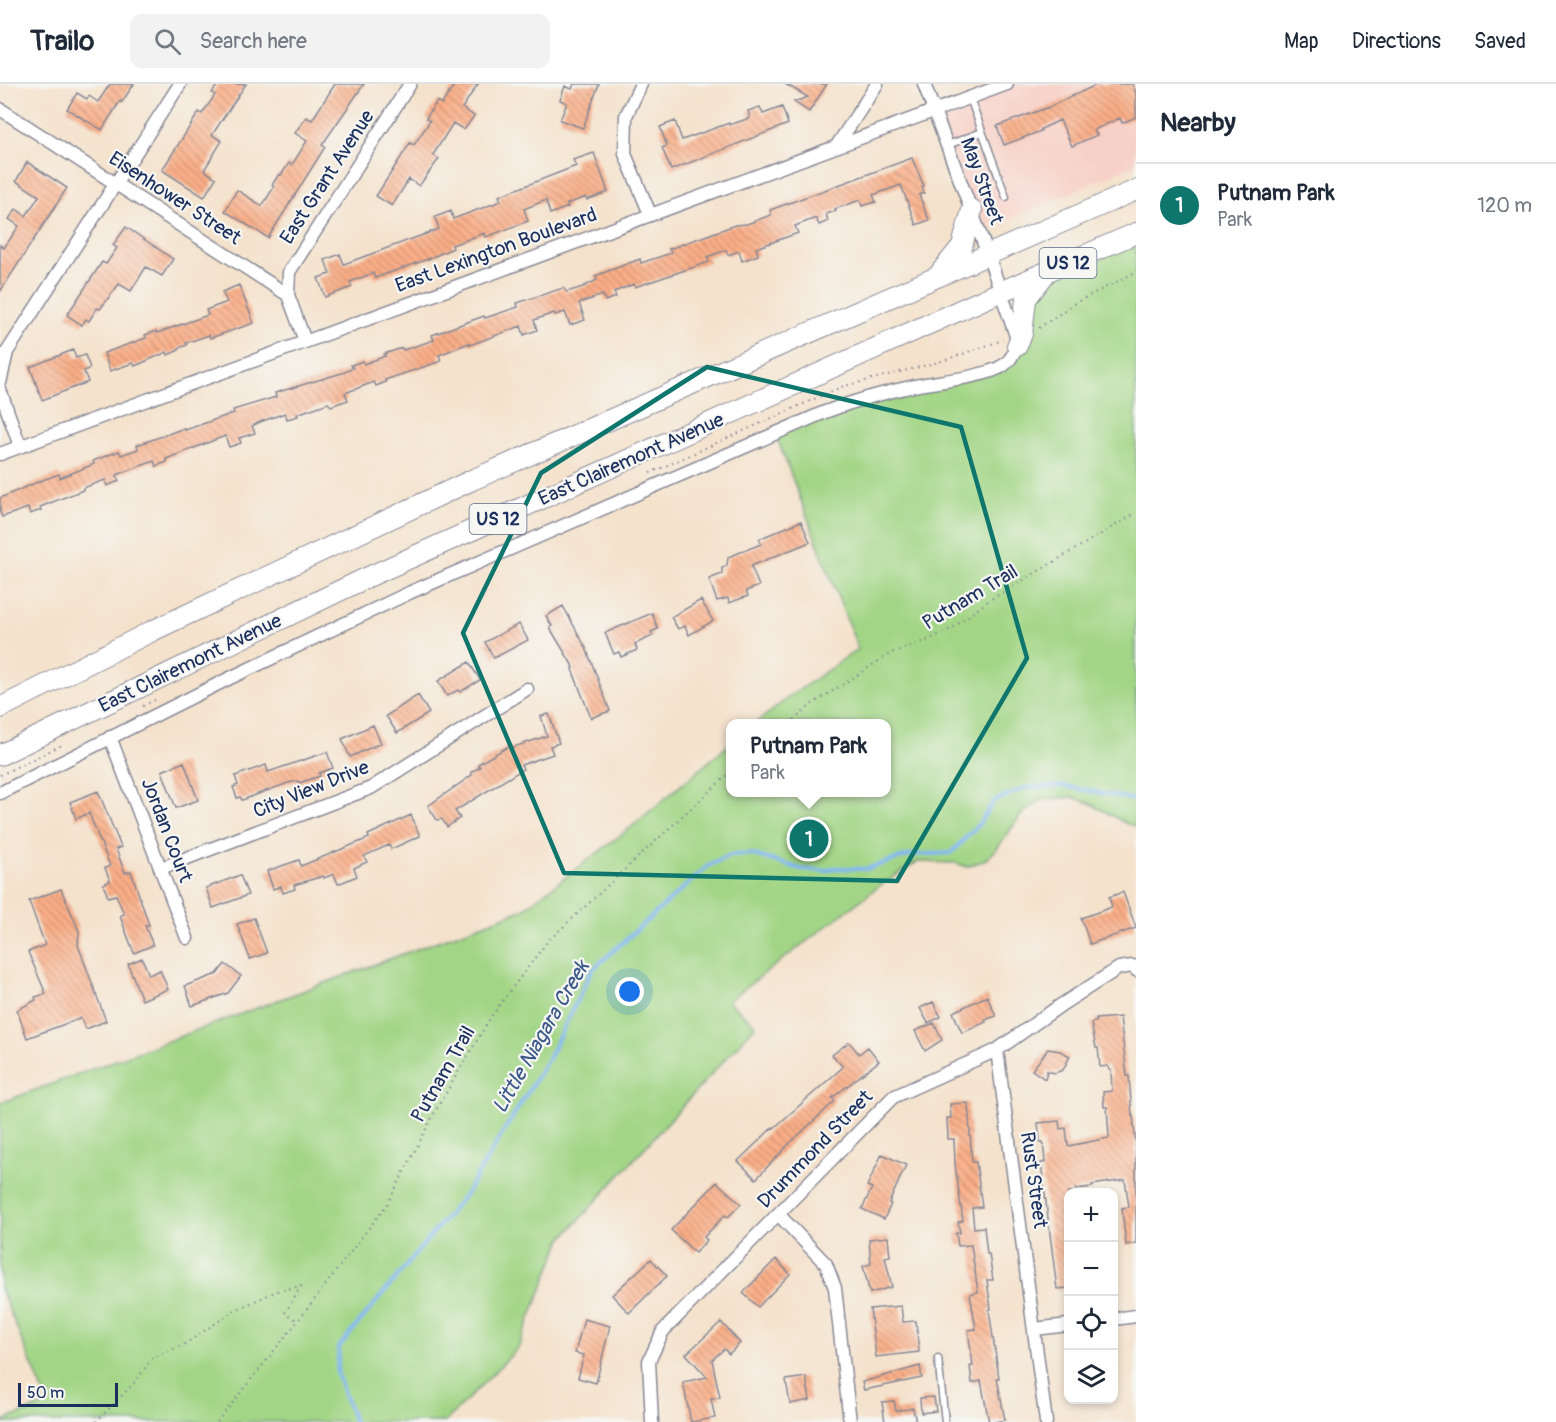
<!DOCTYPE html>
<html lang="en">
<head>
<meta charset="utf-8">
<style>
	body { margin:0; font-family:Pangolin,sans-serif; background:#f2f2f3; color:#1f2937 }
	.controls { position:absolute; right:18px; bottom:18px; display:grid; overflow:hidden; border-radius:12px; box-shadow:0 3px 9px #0003 }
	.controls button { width:54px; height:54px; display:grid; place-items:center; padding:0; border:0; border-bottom:2px solid #e0e1e3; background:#fff; color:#1f2937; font:30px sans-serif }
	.scale { position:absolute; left:18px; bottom:15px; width:100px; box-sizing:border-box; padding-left:6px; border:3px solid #1b2f5e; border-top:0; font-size:16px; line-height:21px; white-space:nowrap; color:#1b2f5e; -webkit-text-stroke:4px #f6f6f2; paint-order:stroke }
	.you { position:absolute; left:630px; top:908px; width:21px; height:21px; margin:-15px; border:4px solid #fff; border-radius:50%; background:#1a73e8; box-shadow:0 0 0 9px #1a73e833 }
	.badge { display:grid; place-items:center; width:39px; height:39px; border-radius:50%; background:#0f766e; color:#fff; font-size:20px; font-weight:700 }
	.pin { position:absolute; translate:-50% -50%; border:3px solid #fff; box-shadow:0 2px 6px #0006 }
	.popup { position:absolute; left:726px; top:635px; width:165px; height:78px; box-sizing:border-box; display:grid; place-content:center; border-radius:12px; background:#fff; filter:drop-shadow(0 2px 4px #0005); font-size:20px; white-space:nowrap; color:#747a83 }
	.popup b { font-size:22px; color:#1f2937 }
	.popup::after { content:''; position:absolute; left:50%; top:100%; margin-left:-12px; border:12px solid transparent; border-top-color:#fff }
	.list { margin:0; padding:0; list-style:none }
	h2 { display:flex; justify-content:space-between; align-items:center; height:78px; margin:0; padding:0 24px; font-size:26px }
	h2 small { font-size:20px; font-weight:400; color:#747a83 }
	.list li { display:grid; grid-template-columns:39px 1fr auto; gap:18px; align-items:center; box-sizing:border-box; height:84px; padding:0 24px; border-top:2px solid #e0e1e3 }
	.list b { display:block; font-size:22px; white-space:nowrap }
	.list p { margin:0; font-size:20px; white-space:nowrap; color:#747a83 }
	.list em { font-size:20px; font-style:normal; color:#747a83 }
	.icon { flex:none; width:33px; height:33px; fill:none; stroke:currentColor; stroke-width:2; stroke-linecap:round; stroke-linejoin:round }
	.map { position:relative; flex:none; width:1136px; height:1338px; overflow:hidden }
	header { display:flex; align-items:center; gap:36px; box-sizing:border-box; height:84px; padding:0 30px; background:#fff; border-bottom:2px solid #e0e1e3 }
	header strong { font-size:28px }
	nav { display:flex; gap:33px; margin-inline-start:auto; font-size:21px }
	.search { width:420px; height:54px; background:#f2f2f3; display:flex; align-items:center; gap:15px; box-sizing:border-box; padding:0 21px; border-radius:12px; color:#747a83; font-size:22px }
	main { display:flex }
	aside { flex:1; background:#fff }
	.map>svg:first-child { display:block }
	.built { fill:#f7d1c7 }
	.green { fill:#a2d585; stroke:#5e8272; stroke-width:1.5 }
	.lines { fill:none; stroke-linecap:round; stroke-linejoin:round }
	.stream { stroke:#82b7f1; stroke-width:4 }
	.building { fill:url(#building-back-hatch) }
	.lane-casing { stroke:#888895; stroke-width:9 }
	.street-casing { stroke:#888895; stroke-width:15 }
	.primary-casing { stroke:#888895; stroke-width:22 }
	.path { stroke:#888895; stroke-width:2; stroke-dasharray:1.5 4.5; stroke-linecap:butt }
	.lane { stroke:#fff; stroke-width:6 }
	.street { stroke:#fff; stroke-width:12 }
	.primary { stroke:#fff; stroke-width:20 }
	.marked { fill:none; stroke:#0f766e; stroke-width:4.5; stroke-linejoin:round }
	.labels { text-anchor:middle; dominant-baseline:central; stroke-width:4.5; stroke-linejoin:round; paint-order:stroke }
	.shield { fill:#f6f6f2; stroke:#5d6b8a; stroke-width:1.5 }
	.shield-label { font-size:18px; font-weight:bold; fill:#1b2f5e }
	.street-label { font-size:20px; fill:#1b2f5e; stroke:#f6f6f2 }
	.water-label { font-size:21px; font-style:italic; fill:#3a588a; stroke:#f6f6f2 }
</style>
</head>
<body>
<header>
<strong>Trailo</strong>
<div class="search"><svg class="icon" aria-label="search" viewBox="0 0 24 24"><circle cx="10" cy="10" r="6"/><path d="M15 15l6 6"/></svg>Search here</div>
<nav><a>Map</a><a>Directions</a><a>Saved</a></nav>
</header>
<main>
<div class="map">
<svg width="1136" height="1338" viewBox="0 0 1136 1338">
	<defs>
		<pattern id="building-back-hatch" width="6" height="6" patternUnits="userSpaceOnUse" patternTransform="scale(1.5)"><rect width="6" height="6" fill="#fbaf87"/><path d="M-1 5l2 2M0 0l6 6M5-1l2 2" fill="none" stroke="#ca8f72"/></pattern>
	</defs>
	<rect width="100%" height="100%" fill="#f6f6f2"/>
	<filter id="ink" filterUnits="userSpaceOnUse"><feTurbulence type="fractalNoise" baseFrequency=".0167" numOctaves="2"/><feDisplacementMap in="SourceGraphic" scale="12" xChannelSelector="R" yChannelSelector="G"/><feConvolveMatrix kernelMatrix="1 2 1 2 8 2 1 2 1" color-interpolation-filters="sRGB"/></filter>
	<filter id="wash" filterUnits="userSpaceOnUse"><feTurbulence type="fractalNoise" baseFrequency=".008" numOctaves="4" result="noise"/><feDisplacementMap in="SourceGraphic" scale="24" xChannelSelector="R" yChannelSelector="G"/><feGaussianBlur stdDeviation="1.35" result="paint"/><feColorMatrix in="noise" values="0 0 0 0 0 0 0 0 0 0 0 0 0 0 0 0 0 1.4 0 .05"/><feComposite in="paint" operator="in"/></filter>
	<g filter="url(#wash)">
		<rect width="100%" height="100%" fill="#f4e2cc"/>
		<path class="built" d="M1007,0H1136V80L980,148L935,26Z"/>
		<path class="green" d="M1136,152V742L1127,740L1091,720L1073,713L1040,716L1021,731L996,766L986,775L967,783L956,779L917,778L882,800L728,917L756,941L562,1155L518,1264L445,1338H1L48,1319L0,1204V1019L522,826L630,744L731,659V708H887V640L756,639L789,613L858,565L775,349L825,328L1002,282L1048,187Z"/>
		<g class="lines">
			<path class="stream" d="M354,1338L337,1289L339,1263L467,1108L549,973L592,886L708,782L730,771L751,770L801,785L825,787L834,784L866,785L910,771L951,769L978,741L994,717L1025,704L1064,702L1136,716"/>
		</g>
		<g id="blocks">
			<path class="building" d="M110,0H134L122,18L120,17L102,46L67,25L77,9L87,15L89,12L98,18Z
				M218,0H246L212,51L222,57L204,86L216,94L204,113L162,86L199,28L202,30L215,11L212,9Z
				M335,0H364L322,61L325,63L268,154L225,127L237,106L262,122L274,103L272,101L279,90L281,91L289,79L292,81L307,57L295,49L306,33L312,36Z
				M455,0H478L462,24L474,32L464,46L453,39L433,71L439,75L419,102L409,95L392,122L376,112L410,59L414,61L430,37L426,34L437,17L442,20Z
				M574,0H599L583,44L560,36L567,19L560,16L565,2L572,5Z
				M785,0H827L809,28L794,18L808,13Z
				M1098,0H1132L1136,9V33L1122,39L1120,34L1094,46L1097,51L1072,62L1060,36L1041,45V47L1004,61L997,42L1049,23Z
				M760,23L763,30L782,23L788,40L671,86L662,64L667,62L660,43L675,37L682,56L729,39V41L750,34L748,27Z
				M594,69L608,108L587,116L586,113L567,120L568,123L550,130L546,116L524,125L528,137L486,153L485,149L452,161L453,164L428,175L375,194L373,189L350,198L352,203L325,213L318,194L330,190L325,176L340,170L344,180L439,145L435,133L451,127L453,135L501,117L499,112L576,82L573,76Z
				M912,74L924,102L922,103L924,109L919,111L929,136L916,141L901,101L873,111L876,118L862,122L860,116L835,125L836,127L826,130L828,137L819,141L816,134L795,142L798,149L756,164L758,171L742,177L739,167L728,171L726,166L707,173L709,178L635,203L634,200L614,208L616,213L605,217L603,211L579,219L585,236L570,241L565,228L555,231L554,229L534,236L537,246L524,251L521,242L470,261L469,259L439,271L441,277L385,296L386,298L376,302L374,298L345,309L348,316L331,322L328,319L297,330L298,332L287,335L285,329L260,338L252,342L255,349L239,354L241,359L229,363L225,352L166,375L167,378L156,382L154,377L127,387L117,391L119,397L107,402L105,396L83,404V406L40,423L41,426L30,430L28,424L2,433L0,428V414L40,397L59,390L60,394L94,380L93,377L119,367L121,371L138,365L137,361L168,350L184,344L185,346L234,329L233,326L276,313L275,309L345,288L353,284L351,281L363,277L364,280L385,272L384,270L402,264L403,266L434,256L432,251L484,232L485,234L518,223L517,219L563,204L567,208L583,203L597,196L595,192L640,175L641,179L671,169L669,165L735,141L747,140L771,131L770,126Z
				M27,78L67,104L0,208V161L4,164L19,142L9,135L16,125L26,132L39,112L16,97Z
				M126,143L173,175L162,192L146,183L131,207L119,200L100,225L97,224L89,237L86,235L82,241L67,231L102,178L106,180L117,164L113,161Z
				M239,201L254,239L210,254L209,251L186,259L187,261L179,264V266L168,271L167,268L135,282L133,279L110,287L104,269L146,254L145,251L156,247L157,249L208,231L206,226L227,218L222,208Z
				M73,266L76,274L85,271L90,284L84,287L88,298L42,316L30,283Z
				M801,437L810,458L751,482L759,502L746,507L748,512L729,519L728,514L717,517L709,495L722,490V484L727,482L728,473L761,460L759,455Z
				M701,516L713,537L689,551L685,542L678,545L671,533Z
				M563,522L586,564L610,627L591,634L572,585L574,584L550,544L552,542L546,532Z
				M652,529L658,545L651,548L653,552L635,560L637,566L621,573L619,568L614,570L605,549Z
				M519,540L528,556L494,574L485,558Z
				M469,578L480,596L460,608L458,606L447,612L438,597Z
				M418,611L429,629L397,649L386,632Z
				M549,630L559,659L550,662L553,670L521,681L523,685L455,727L460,734L447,743L442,735L437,736L428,722L472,691L471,688L480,683L478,680L509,662L511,664L547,652L541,632Z
				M373,641L381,659L350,673L342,655Z
				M327,668L333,684L319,689L320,692L299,699L298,697L288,699L242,716L240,713L237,714L233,703L238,701L235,692L266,681L268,688Z
				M184,678L198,716L176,724L162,687Z
				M98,707L121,763L116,765L125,789L131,787L149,841L145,842L153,861L134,869L120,832L124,830L116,811L108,813L103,800L110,797L105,784L110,782L89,729L76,735L70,718Z
				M411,731L420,752L391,765L389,761L364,772L367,778L354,784L357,792L338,800L334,790L324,794L323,792L294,801L295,805L283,809L281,802L273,805L267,787L299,776L301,782L369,754L368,751Z
				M240,791L248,811L213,824L206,804Z
				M61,805L79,847L78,861L106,937L86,945L81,934L27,954L17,926L36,916L35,913L46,910L28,868L45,861L29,817Z
				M1123,808L1136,844L1090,860L1081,834L1112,823L1109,813Z
				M254,834L267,869L250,875L237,840Z
				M142,874L149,891L160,886L168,905L142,916L128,880Z
				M225,880L241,892L228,909L192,922L185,902L217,890Z
				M987,912L996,932L985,936L986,938L962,949L953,928Z
				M933,918L941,933L928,939L920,924Z
				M1120,933L1127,992H1129L1132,1032H1133L1136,1060V1159L1126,1161L1122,1124L1129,1123L1125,1096L1092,1101V1103L1076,1105V1108H1068V1204L1057,1205L1041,1079L1045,1078L1043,1058H1040L1038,1039L1059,1037L1060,1045L1066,1044L1068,1062L1109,1054L1107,1023H1104L1103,1008L1112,1007L1111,986H1109L1108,982L1100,983L1098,964H1096L1091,939L1096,938V935Z
				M934,939L942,956L925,967L915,947Z
				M849,958L859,970L868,963L879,977L832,1014L835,1017L790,1059L756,1095L738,1077L773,1043L774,1044L843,983L832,971Z
				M1048,965L1060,967L1070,972L1063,986L1055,989L1047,987L1045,995L1032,986Z
				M968,1019L972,1078H976L982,1123L972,1124L974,1144L984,1143L987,1170H989L993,1196H987L991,1225L989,1226L999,1294H997L1005,1336L994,1338H989L981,1297L972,1299L970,1282H973L968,1246L976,1245L970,1210L978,1208L971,1161L958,1162L956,1149H960L958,1138L963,1137L955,1080L954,1055H948L947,1034H951L950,1020Z
				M882,1070L906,1081L889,1119L891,1120L884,1135L862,1125L872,1104L867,1102Z
				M717,1098L741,1120L728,1133L725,1131L704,1153L707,1156L695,1169L671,1146Z
				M888,1153L890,1172L885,1173L892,1203L870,1209L863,1182L871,1180L869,1155Z
				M651,1175L667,1192L629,1229L612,1211Z
				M776,1175L790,1190L758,1223L743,1209Z
				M901,1222L903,1238L916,1237L919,1268L876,1273L870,1225Z
				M584,1235L610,1242L596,1299L578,1294L584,1271L575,1269Z
				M721,1238L740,1259L729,1270L724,1265L712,1276L720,1314L711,1315L715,1334L691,1338L683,1298L707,1293L686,1270Z
				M920,1282L922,1294L864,1306L862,1298Z
				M806,1293L810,1316L790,1320L786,1296Z
				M934,1313L936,1327L921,1329L920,1314Z
				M894,1317L896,1327L913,1324L916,1338H885L882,1318Z"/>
		</g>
	</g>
	<g filter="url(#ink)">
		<use href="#blocks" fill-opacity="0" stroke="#888895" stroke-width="1.5"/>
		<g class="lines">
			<g class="lane-casing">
				<path id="lane" d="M970,14L1006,113
					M948,61L982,48
					M938,1274L945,1338"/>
			</g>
			<g class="street-casing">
				<path id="street" d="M641,0L626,32L625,70L650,130
					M0,25L288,211L305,257
					M836,63L877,0
					M288,211L289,188L410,0
					M0,299L7,268L180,0
					M0,306L20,362
					M0,370L1007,0
					M110,653L187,854
					M0,709L230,594L411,508L825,328C856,316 886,308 919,301C940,297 987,293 1004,281C1014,273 1017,264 1016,252L988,171L924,0
					M161,784L371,704L527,605
					M997,966L1046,1338
					M779,1131L826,1180L835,1204L850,1338
					M1114,1235L1136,1232
					M1035,1245L1068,1241
					M652,1338L649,1277L663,1247L893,1013L997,966L1061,921L1119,884L1133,882L1136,886"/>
			</g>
			<g class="primary-casing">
				<path id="primary" d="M940,189L962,162L972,126
					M1017,262L1022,250L1026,215L1046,189
					M0,624L152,547L472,396L1136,106
					M0,671L366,494L1000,208L1136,149"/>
			</g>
			<path class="path" d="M1039,244L1075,219L1136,188
				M650,389L841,303L939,278L1003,256
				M143,622L159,614
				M789,640L811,621L891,569L928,556L954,543L988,517L1136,429
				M0,691L62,661
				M96,1338L136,1297L152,1274L185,1260L235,1226L277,1207L301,1202L285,1229L298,1237
				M217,1338L298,1237L388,1119L437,1024L492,931L547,858L704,712L731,688"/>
			<use href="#lane" class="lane"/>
			<use href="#street" class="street"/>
			<use href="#primary" class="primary"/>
		</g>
	</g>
	<path class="marked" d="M707,283L961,343L1027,574L897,797L564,789L463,549L541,389Z"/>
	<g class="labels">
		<g class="shield">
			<rect x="1039.5" y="164" width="57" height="30" rx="4.5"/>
			<rect x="469.5" y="420" width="57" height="30" rx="4.5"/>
		</g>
		<g class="shield-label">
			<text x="1068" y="179">US 12</text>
			<text x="498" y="435">US 12</text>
		</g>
		<g class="street-label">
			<text transform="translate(327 93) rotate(-57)">East Grant Avenue</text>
			<text transform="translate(982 97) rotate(70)">May Street</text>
			<text transform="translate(175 114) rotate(33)">Eisenhower Street</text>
			<text transform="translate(496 166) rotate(-20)">East Lexington Boulevard</text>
			<text transform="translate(631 375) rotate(-24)">East Clairemont Avenue</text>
			<text transform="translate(970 513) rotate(-31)">Putnam Trail</text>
			<text transform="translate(190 579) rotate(-26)">East Clairemont Avenue</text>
			<text transform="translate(311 705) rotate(-22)">City View Drive</text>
			<text transform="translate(167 746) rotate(69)">Jordan Court</text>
			<text transform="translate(443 990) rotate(-60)">Putnam Trail</text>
			<text transform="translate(815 1065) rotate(-46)">Drummond Street</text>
			<text transform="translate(1034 1096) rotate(82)">Rust Street</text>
		</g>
		<g class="water-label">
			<text transform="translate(541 953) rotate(-60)">Little Niagara Creek</text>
		</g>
	</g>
</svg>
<div class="controls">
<button>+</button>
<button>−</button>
<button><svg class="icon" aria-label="locate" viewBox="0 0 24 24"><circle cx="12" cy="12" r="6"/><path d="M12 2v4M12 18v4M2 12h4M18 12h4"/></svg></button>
<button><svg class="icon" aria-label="layers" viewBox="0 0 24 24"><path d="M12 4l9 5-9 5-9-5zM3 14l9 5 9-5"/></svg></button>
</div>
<div class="scale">50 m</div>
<div class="you"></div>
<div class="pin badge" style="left:809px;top:755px">1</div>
<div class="popup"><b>Putnam Park</b>Park</div>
</div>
<aside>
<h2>Nearby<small></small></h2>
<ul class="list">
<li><span class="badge">1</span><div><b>Putnam Park</b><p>Park</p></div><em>120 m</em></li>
</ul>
</aside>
</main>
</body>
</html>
